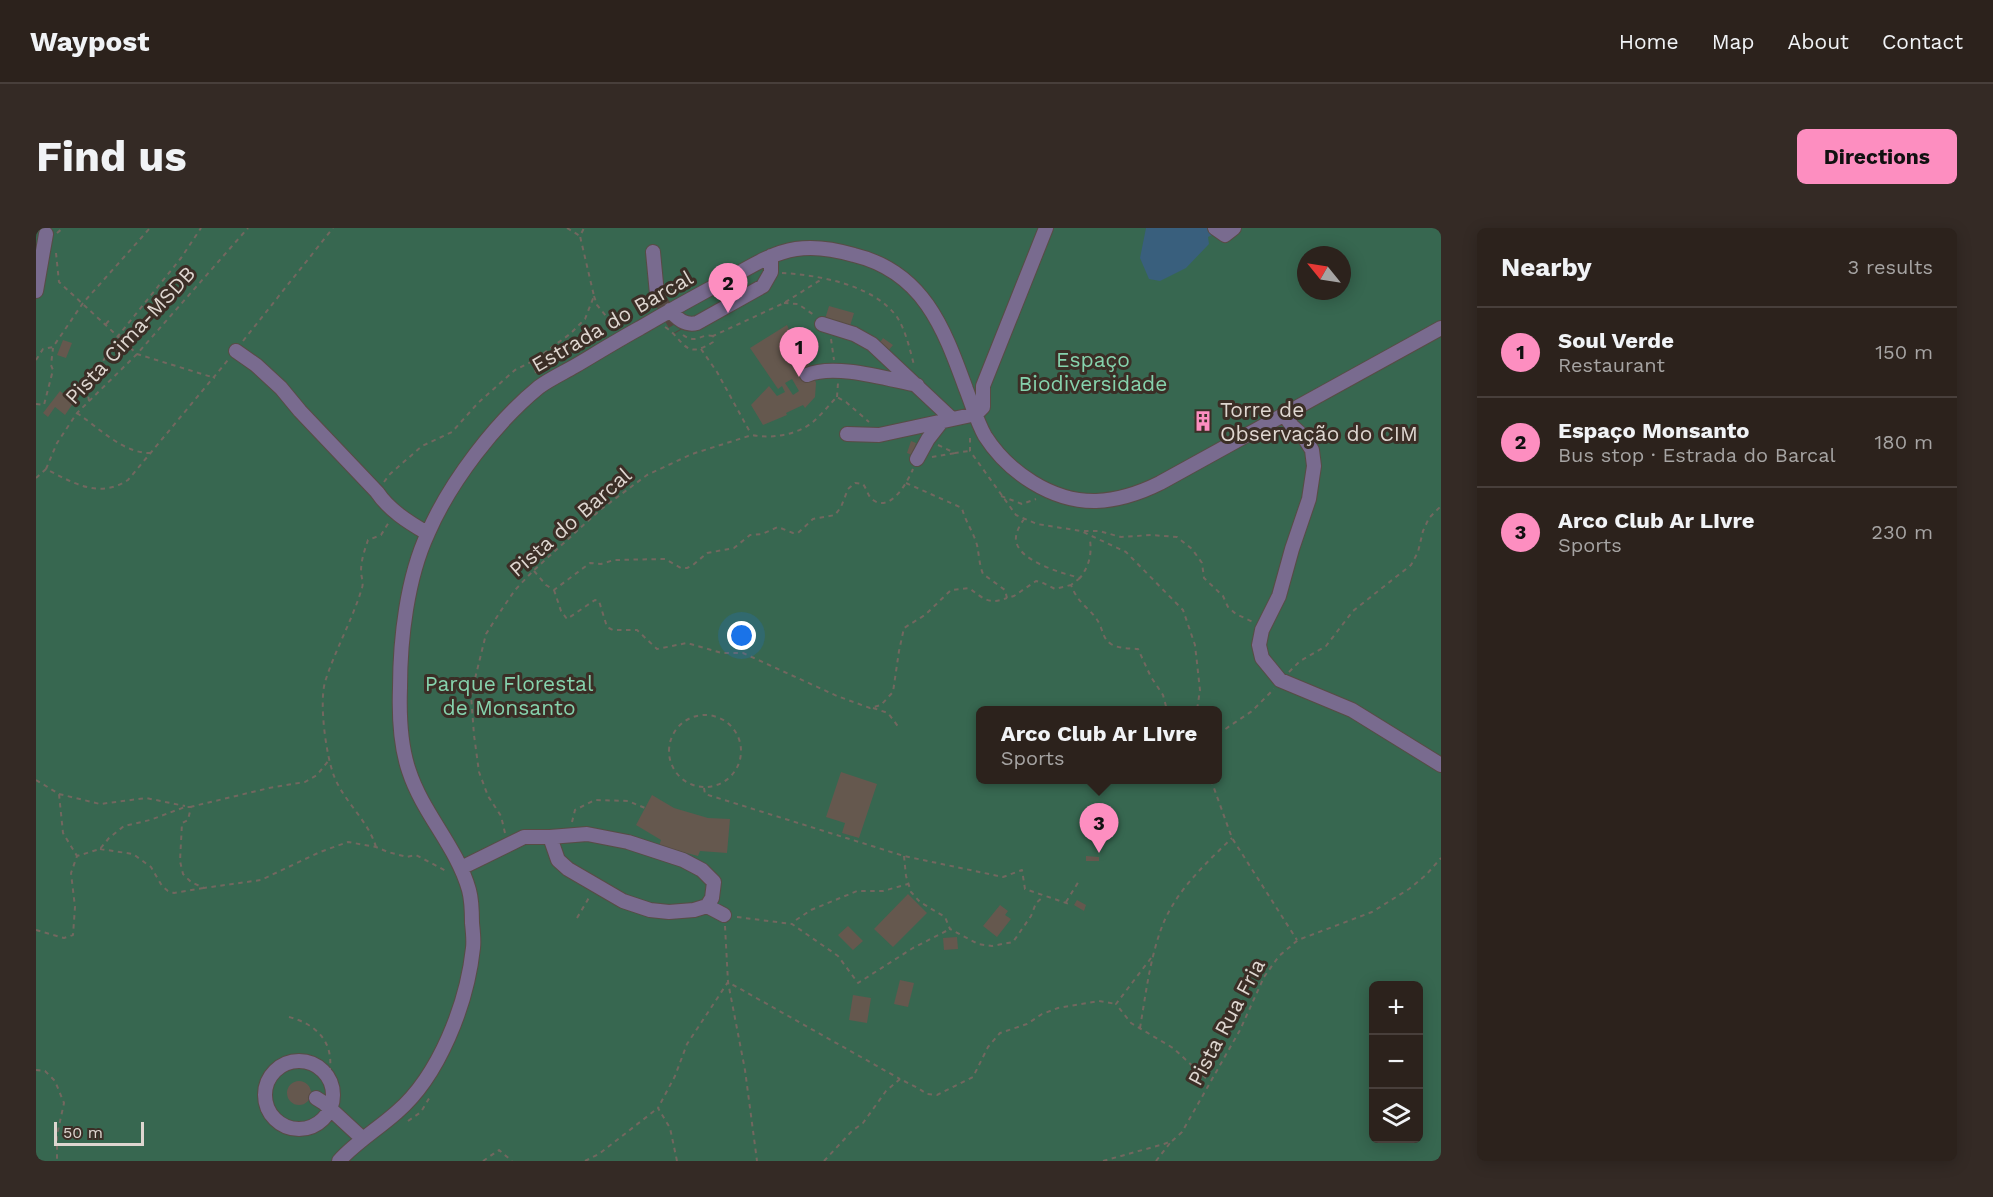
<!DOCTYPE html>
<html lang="en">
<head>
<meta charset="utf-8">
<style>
	body { margin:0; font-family:"Work Sans",sans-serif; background:#342a25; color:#f1f3f6 }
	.controls { position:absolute; right:18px; bottom:18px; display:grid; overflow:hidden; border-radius:9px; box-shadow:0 3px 15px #0003 }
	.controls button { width:54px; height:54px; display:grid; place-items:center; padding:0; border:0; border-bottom:2px solid #483f3b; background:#2c221c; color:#f1f3f6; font:30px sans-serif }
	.compass { position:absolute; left:1261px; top:18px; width:54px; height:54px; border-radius:50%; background:#2c221c; box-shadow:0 3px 15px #0003; rotate:300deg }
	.scale { position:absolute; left:18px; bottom:15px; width:90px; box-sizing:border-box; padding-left:6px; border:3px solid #ded6d0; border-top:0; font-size:16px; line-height:21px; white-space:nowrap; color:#ded6d0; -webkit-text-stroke:4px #3b2e26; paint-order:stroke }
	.you { position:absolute; left:706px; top:408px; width:21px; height:21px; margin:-15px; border:4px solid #fff; border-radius:50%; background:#1a73e8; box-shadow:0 0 0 9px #1a73e833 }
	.badge { display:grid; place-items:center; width:39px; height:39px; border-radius:50%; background:#fd8ec0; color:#111; font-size:20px; font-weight:700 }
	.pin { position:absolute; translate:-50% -50px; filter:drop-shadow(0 2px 3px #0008) }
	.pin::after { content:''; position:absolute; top:32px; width:21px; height:18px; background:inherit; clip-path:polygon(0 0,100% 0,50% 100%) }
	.popup { position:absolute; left:940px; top:478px; width:246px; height:78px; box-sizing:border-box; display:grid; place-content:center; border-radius:9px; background:#2c221c; filter:drop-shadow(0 2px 4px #0005); font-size:20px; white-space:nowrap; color:#a6a4a3 }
	.popup b { font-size:22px; color:#f1f3f6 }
	.popup::after { content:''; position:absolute; left:50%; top:100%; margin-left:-12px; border:12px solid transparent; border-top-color:#2c221c }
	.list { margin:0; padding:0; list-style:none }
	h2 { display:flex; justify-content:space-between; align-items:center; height:78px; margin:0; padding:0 24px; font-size:26px }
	h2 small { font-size:20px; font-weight:400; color:#a6a4a3 }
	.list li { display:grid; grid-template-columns:39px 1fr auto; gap:18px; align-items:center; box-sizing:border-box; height:90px; padding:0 24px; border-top:2px solid #483f3b }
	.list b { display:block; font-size:22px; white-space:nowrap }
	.list p { margin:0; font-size:20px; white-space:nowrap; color:#a6a4a3 }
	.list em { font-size:20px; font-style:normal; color:#a6a4a3 }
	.icon { flex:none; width:33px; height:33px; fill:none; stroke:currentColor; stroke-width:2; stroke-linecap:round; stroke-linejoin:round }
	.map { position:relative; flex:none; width:1405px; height:933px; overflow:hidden; border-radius:9px }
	header { display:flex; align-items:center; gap:36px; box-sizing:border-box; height:84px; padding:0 30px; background:#2c221c; border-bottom:2px solid #483f3b }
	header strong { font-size:28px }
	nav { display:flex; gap:33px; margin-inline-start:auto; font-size:21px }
	.intro { display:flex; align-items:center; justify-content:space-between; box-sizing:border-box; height:144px; padding:0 36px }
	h1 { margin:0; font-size:42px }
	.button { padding:15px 27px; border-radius:9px; background:#fd8ec0; color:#111; font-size:21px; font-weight:700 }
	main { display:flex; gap:36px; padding:0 36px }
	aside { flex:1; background:#2c221c; border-radius:9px; box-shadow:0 3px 15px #0003 }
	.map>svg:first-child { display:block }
	.green { fill:#376750; fill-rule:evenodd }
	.water { fill:#395f7d }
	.building { fill:#65584e; fill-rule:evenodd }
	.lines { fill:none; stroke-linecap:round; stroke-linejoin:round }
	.minor-tunnel { stroke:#534740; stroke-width:14; stroke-dasharray:14 7; stroke-linecap:butt }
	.minor-casing { stroke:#584c45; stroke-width:16 }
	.path { stroke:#72675f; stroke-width:2; stroke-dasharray:4.5 4.5; stroke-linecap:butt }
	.minor { stroke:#796b8f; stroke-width:14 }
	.labels { text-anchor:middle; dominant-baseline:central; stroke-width:6; stroke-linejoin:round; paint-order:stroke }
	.street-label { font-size:21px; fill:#ded6d0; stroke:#3b2e26 }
	.park-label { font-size:21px; fill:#86d3ad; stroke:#3b2e26 }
	.poi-label { font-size:21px; fill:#ded6d0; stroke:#3b2e26; text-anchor:start }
</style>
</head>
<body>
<header>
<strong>Waypost</strong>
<nav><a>Home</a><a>Map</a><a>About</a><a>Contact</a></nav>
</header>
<div class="intro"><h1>Find us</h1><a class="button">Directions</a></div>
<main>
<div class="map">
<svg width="1405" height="933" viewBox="0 0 1405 933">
	<rect width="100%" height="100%" fill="#3b2e26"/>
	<path class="green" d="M0,0H1405V933H0ZM1270,27H1306V63H1270ZM944,482H1182V552H944ZM1338,758H1382V910H1338Z"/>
	<path class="water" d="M1110,0H1174L1176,7L1172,9L1173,16L1150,40L1124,53L1113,51L1104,30Z"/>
	<path class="building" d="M793,78L818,85L814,98L789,91Z
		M751,97L763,124L770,120L775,129L771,130L780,155L779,169L769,180L767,177L750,185L751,187L727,197L715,177L733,158L741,168L749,164L746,158L742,161L714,120ZM756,151L763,163L757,167L749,155Z
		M847,110L857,117L852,123L843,116Z
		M27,112L36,115L30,130L21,127Z
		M24,163L38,174L29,187L19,179L12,189L7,185Z
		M1169,183L1176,196L1164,202L1157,189Z
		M875,213L880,215L876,227L871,225Z
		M805,544L841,556L823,610L806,605L809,595L790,589Z
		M616,567L638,580L672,590L694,591L691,625L664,623L662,628L623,618L625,612L600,597Z
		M1050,628L1063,629V633H1050Z
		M872,666L891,685L857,719L838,701Z
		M1041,672L1050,677L1048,683L1038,677Z
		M964,677L972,683L969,687L975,691L961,709L947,698Z
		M812,698L827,713L817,722L802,707Z
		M921,709L922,721L908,722L907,710Z
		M864,752L878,755L872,779L858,776Z
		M817,767L835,770L831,795L813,792Z
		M251 865a12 12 0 1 1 24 0a12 12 0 1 1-24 0Z"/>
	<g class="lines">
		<path class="minor-tunnel" d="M621,66L643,103"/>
		<g class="minor-casing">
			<path id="minor" d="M1179,0L1189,7L1198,0
				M617,24L621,66
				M0,63L10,6
				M634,82C641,91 649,98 661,95L727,58L735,44V28
				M786,96L818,106L836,116L915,190
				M200,123L220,137L245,160L264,183L341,264C353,282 372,294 391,305
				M771,147C799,135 851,151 881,157
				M1248,186L1256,198L1267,208L1276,222L1278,238L1273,271L1256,321L1243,368L1226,402L1223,417L1226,430L1244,452L1316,482L1405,537
				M811,206L843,207L940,186L947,179V158L1010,0
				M881,231L892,211L906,193
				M425,640L488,609H514L522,632L532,641L587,673L614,682L633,684L658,682L671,678L676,670L678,654L666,642L647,632L592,614L551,606L514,609
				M671,678L688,687
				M229 867a34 34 0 1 1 68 0a34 34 0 1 1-68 0Z
				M280,870L288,875L327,911
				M303,933C320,914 342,901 361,884C403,848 431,776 437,720C438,712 437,704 436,695C436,685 436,673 433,662C421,619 387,586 373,543C364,517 363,488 364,460C364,411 371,350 392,305C414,254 460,194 503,159C514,151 527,145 539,138C561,125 582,112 604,100C633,83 662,67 692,51C714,39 735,25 760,21C779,18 801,22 818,27C888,44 908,101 930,161C936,176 941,194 949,208C972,244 1016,274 1060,273C1083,272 1104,265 1124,255L1405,100"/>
		</g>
		<path class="path" d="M531,0L544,8
			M21,5L27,0
			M20,25L23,54L101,126L179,150
			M746,45C783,47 838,57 861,89C870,103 874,122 878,137
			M558,68L561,77L580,100
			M748,75L762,76L778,87
			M70,96L75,90
			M629,99C649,112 648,133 677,114V108L748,75L786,51
			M647,107C661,117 664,105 677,108
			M795,111L798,132
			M207,113L297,0
			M665,121L681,144L715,206
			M0,132L7,121L17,119L47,75L114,0
			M497,133L500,145
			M801,169L802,155
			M53,173L51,160L82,108L145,30L165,0
			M0,176L8,177L17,142L15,137L17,120
			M41,185C63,200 88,226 115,225
			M934,210V223L980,287L1001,296L1045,303L1090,324L1147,382L1159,417L1164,462L1161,482
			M902,217L919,225L933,223
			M896,229L919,225
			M10,241L21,215L41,185L101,126L212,0
			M0,250L10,241C37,255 63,271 92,252L192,132
			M348,254L354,246L386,218L416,204L442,175L479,142L497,133L534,106L549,91L558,68L544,8L548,0
			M870,255L926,280C929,293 937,303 941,317C943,326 943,336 947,346L969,362L971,370L978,368L1000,353L1005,354L1019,361L1035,357
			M965,268L986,276L1000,271
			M988,291C984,297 979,305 980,313C984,334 1026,345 1044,350C1053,338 1056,327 1054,312
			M1048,303H1063L1085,309L1115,307L1141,309L1156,321L1166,335L1168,350L1187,368L1192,379L1200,386L1217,394
			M498,343L510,357L518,362L554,335L565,336L578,332L629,331L645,340H651L657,337L671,325L698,320L714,307L726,306L742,299L757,305H762L777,291L799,287L805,279L812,261L819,255L827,256C831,261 832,269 837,272C855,285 872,253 877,241
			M1044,350L1035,357C1043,378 1055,380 1063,395C1067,403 1067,411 1075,416C1083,421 1093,420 1102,421L1115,449L1127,467L1131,482
			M518,362L525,383L531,391L559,372L563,373L571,399L577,402H601L621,421L651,415L686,425H707L801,468L834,480L845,477L857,464L863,423L868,400L889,387L915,362L933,360C948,371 953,377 971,370
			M1253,444L1264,433L1290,418L1317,383L1375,337L1382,324L1387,303L1393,290L1405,278
			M837,480L852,485L864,501
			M633 523a36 36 0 1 1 72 0a36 36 0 1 1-72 0Z
			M1182,506L1216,483L1238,461
			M0,552L23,566L27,605L41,628
			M1175,552L1196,610L1261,712
			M668,560L669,566L868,628L967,649L986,642L989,661L1036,677
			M23,566L64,576L110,570L149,578
			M154,579L233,560L269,554L281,547L293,532
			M536,594L539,582L559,572L592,573L609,580
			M469,605L465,588L452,568L443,544L438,507L435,467L450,406L464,384L479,362L497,343L564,282L611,247L656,226L716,207C736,211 762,207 778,193C786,186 793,177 801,169L810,174L833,194
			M340,619C332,592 308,574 298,548C290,527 283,476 289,454C299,422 316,393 326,360C328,354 325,349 325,343C325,332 329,321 332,312L345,307L353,294
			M64,621L97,626L115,639L126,658L132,663L138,665L168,660
			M868,628L870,648L875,664L884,674L909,689L914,701L942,716L956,718L977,714L995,688L1000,675L1008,668
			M1030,674L1043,653
			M701,689L756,696L802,728L822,755L877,720L914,701
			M541,690L554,668
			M760,692L775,682L821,663H847L872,656
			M689,698L692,754L709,842L721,933
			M0,702L28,710L37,707L39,679L35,645L41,628L64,621L73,610L88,598L114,592L149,579H155L152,592L146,595L144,633L147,646L155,654L168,660L225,652L284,624L312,614L340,619L352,624L371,629L380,627L412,644
			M1115,730L1080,776L1095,795L1137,820L1173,853
			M253,789C279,796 297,812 294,841L289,845
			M1104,800C1110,765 1114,729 1127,696C1141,662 1170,635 1196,610
			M0,842L9,843L19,853L28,875L21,907V933
			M372,893L385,884L395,867
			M447,933L463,922L476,933
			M549,933L563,926L622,880
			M641,933L634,900L622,880L639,848L651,816L692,754L864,851
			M788,933L816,903L827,895L850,863L864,851L882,860L891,866L901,867L937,849L952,819L964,805L991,796L1006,786L1022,780L1063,773L1080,776
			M1067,933L1128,916L1136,913L1146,904L1204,802L1228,749L1243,728L1262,712L1336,684L1373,661L1390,647L1405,630
			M1120,933L1134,915"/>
		<use href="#minor" class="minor"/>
	</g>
	<defs>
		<g id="building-bare" transform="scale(1.62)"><path d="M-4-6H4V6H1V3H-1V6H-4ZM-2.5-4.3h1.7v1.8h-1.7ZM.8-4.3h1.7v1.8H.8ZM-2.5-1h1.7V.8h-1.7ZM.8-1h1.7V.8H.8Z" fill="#fd8ec0" stroke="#3b2e26" stroke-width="2.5" paint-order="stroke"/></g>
	</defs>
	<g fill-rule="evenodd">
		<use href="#building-bare" x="1167" y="193"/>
	</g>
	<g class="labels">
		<g class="street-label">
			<text transform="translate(576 93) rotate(-30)">Estrada do Barcal</text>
			<text transform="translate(94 107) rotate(-47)">Pista Cima-MSDB</text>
			<text transform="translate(534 294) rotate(-41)">Pista do Barcal</text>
			<text transform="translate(1190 794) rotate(-62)">Pista Rua Fria</text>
		</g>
		<g class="park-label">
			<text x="1057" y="131">Espaço<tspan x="1057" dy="24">Biodiversidade</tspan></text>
			<text x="473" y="455">Parque Florestal<tspan x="473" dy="24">de Monsanto</tspan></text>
		</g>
		<g class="poi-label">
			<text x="1184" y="181">Torre de<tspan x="1184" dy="24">Observação do CIM</tspan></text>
		</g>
	</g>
</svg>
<div class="controls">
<button>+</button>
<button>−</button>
<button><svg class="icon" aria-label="layers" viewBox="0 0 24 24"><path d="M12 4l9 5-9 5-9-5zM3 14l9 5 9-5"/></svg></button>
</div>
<svg class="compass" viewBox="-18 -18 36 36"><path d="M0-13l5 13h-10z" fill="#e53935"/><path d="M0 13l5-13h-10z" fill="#a6a4a3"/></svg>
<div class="scale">50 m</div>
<div class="you"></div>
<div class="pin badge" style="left:763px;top:149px">1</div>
<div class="pin badge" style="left:692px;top:85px">2</div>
<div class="pin badge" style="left:1063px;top:625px">3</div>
<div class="popup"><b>Arco Club Ar LIvre</b>Sports</div>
</div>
<aside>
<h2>Nearby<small>3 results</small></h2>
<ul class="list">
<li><span class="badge">1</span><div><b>Soul Verde</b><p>Restaurant</p></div><em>150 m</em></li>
<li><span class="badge">2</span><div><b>Espaço Monsanto</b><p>Bus stop · Estrada do Barcal</p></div><em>180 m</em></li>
<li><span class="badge">3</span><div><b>Arco Club Ar LIvre</b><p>Sports</p></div><em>230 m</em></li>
</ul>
</aside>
</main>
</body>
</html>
